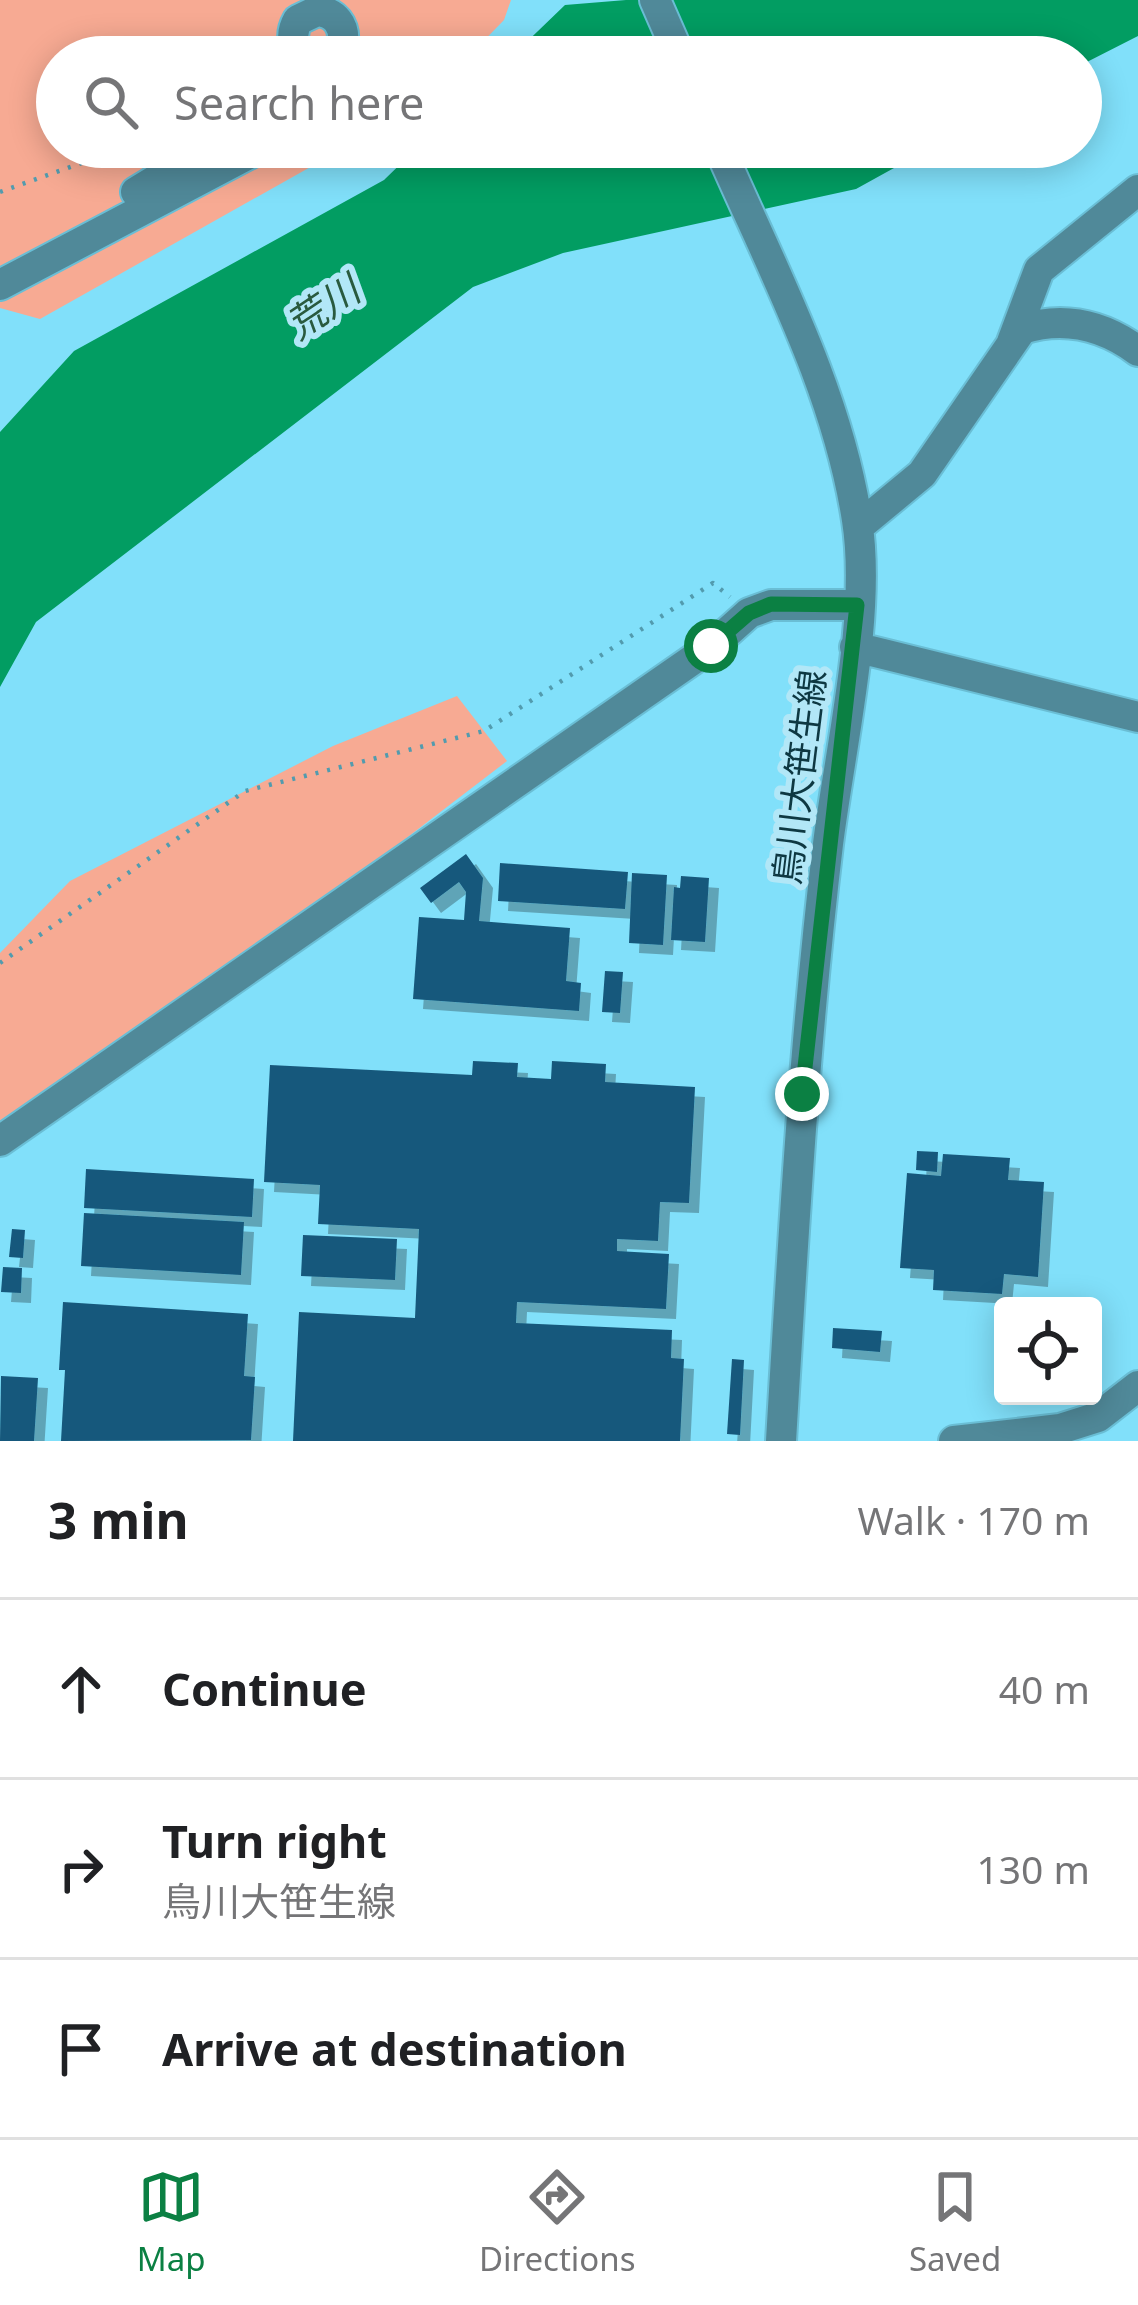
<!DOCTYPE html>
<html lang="en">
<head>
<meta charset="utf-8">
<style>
	body { margin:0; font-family:"Noto Sans","Noto Sans JP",sans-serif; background:#f6f6f6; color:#202124 }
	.controls { position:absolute; right:36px; bottom:36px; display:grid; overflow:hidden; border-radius:12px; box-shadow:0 6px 30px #0003 }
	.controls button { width:108px; height:108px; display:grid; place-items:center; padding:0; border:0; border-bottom:3px solid #e0e0e0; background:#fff; color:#202124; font:60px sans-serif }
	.stop { position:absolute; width:36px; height:36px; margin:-27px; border:9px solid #0b8043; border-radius:50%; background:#fff }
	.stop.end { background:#0b8043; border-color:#fff; box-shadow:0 3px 12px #0008 }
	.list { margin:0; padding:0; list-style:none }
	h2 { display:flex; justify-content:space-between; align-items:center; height:156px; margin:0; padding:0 48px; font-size:51px }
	h2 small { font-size:39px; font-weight:400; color:#757577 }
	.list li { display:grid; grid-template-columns:78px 1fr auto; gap:36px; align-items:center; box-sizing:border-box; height:180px; padding:0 48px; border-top:3px solid #e0e0e0 }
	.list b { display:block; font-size:45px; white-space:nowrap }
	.list p { margin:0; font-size:39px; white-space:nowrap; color:#757577 }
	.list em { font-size:39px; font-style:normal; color:#757577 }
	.icon { flex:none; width:66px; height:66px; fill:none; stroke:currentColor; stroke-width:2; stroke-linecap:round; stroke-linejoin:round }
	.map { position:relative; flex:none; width:1138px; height:1441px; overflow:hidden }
	.search { position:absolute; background:#fff; box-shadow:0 6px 30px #0003; left:36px; right:36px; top:36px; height:132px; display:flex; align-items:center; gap:30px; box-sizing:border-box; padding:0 42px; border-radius:66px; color:#757577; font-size:45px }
	.sheet { height:696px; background:#fff }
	nav { display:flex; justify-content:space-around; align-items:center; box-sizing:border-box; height:168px; border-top:3px solid #e0e0e0; background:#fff; font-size:33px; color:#757577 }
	nav a { display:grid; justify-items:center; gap:6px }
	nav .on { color:#0b8043 }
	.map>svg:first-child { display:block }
	.green { fill:#f7aa93 }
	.water { fill:#029d62 }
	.building { fill:#16587b; filter:url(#shadow) }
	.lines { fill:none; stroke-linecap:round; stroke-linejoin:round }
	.minor-casing { stroke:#6abed5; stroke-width:34 }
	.path { stroke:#529bae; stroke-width:4.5; stroke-dasharray:3 9; stroke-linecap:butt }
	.minor { stroke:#508999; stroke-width:30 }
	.route { stroke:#0b8043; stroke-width:15 }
	.labels { text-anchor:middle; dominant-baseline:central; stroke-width:12; stroke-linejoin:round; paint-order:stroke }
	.street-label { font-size:36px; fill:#0e3842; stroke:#b2e7f7 }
	.water-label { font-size:39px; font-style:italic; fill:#295a3f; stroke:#b2e7f7 }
</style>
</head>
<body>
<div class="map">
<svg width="1138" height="1441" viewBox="0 0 1138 1441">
	<defs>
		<filter id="shadow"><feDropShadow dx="10" dy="10" stdDeviation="0" flood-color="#0004"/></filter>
	</defs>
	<rect width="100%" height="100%" fill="#81e0fa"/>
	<path class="green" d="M0,0H511L504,20L468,57H57V147H346L40,319L0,308Z
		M457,696L507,761L255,954L0,1123V953L70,881L333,746Z"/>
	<path class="water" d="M626,0H1138V36L1081,65V57H511L565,5Z
		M418,147H932L856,189L563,253L473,287L36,622L0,687V432L74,351L384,180Z"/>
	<path class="building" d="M466,854L483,878L479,921L570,928L566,981L581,983L579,1011L413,999L419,917L464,920L466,892L459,882L431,903L420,888Z
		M500,863L628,872L625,909L498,901Z
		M632,873L667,875L663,945L629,943Z
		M681,876L709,878L705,942L671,940L674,887L680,888Z
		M605,971L623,972L620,1013L602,1012Z
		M473,1061L518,1063L517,1077L551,1079L552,1061L606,1064L605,1082L695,1087L689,1203L660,1202L658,1241L617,1239V1251L669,1254L666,1309L517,1302L516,1323L672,1330L671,1358L684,1359L680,1441H293L299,1312L415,1318L419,1229L318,1224L320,1185L264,1182L270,1065L472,1075Z
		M917,1151L938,1152L937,1172L916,1170Z
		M943,1154L1010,1158L1008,1180L1044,1182L1038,1277L1004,1274L1002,1294L933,1290L934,1270L900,1268L907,1173L941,1176Z
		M86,1169L254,1179L252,1217L84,1208Z
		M84,1213L244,1222L241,1275L81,1266Z
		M12,1229L25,1230L23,1258L9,1257Z
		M303,1235L397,1239L395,1280L301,1276Z
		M3,1267L22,1268L21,1293L1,1292Z
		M63,1302L248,1314L244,1376L255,1377L251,1440L61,1441L65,1370H59Z
		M833,1328L882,1331L880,1352L832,1348Z
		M732,1359L744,1360L740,1435L727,1434Z
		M1,1376L38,1378L34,1441H0Z"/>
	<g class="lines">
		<g class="minor-casing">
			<path id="minor" d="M655,0L680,57
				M304,57C292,47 290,34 298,20L317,11C335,12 345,25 343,43L334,57
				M719,147C771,267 837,389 857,520C872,614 840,748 828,844C804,1043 793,1242 781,1441
				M136,192L210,147
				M0,285L262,147
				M1012,342L1039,270L1138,190
				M858,527L922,474L1022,329C1064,316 1103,325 1138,351
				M855,647L1138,717
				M0,1141L711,647L749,613L771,605H857
				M954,1441L1060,1429L1098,1417L1138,1386"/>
		</g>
		<path class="path" d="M0,192L127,147
			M0,963L245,791L484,731L713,583L730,597"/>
		<use href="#minor" class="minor"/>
	</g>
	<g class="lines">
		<path class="route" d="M711,646L749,613L771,604L857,605L802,1094"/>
	</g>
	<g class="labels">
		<g class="street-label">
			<text transform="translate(799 777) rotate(-83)">鳥川大笹生線</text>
		</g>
		<g class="water-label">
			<text transform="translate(322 306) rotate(-34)">荒川</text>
		</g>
	</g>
</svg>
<div class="controls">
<button><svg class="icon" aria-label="locate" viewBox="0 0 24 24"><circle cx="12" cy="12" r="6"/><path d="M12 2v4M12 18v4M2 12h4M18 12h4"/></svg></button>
</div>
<div class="stop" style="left:711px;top:646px"></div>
<div class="stop end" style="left:802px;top:1094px"></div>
<div class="search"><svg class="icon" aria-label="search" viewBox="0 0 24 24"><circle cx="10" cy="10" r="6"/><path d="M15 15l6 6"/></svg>Search here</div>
</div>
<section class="sheet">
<h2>3 min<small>Walk · 170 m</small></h2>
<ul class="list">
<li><svg class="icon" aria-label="ahead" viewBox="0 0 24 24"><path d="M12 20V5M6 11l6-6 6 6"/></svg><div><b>Continue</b></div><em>40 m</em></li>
<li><svg class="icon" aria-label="right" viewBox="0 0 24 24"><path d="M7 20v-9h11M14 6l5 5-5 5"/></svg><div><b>Turn right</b><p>鳥川大笹生線</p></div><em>130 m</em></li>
<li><svg class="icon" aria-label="arrive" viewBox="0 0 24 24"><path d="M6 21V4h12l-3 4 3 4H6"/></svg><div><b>Arrive at destination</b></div></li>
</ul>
</section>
<nav>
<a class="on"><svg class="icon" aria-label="map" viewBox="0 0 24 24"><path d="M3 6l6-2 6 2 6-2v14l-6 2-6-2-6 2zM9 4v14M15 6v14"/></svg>Map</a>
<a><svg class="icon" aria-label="directions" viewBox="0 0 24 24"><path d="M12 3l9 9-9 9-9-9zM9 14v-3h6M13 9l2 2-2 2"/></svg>Directions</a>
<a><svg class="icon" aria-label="saved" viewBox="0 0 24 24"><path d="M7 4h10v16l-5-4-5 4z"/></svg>Saved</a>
</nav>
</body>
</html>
